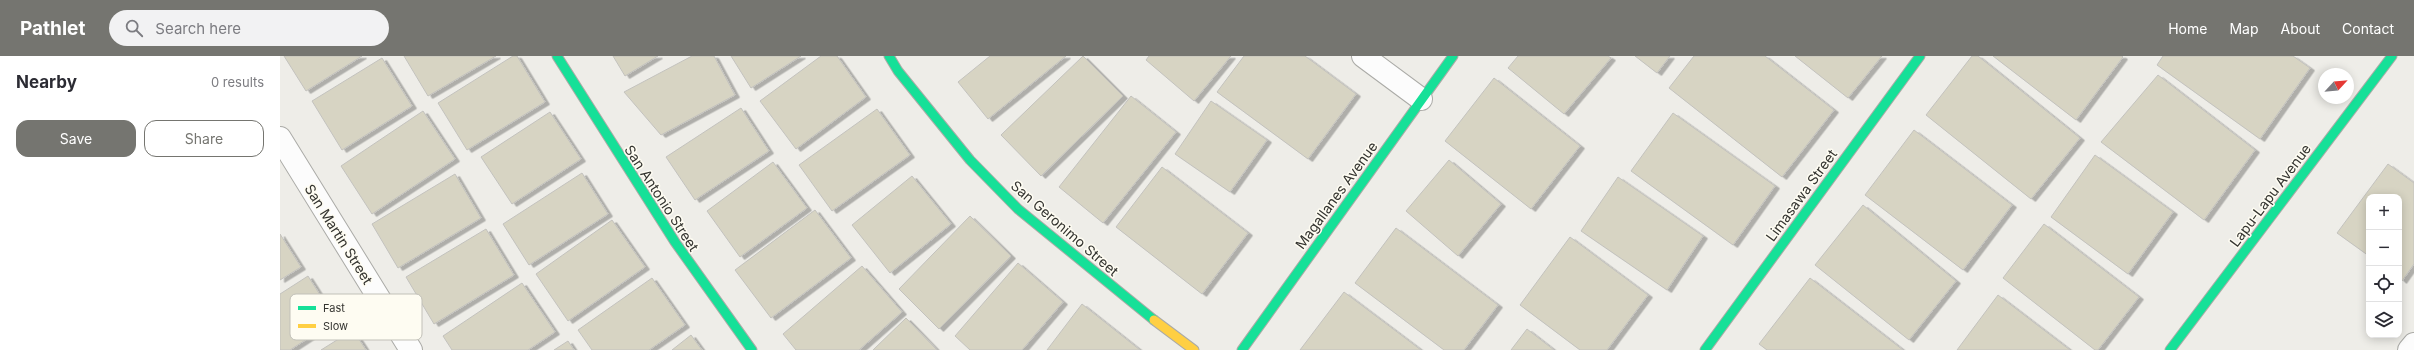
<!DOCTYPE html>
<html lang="en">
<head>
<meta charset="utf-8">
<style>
	body { margin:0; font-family:Inter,sans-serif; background:#f2f2f3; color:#2b2b33 }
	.controls { position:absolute; right:12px; bottom:12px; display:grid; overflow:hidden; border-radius:8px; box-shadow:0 2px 10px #0003 }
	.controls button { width:36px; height:36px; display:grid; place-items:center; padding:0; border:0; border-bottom:1px solid #e1e1e2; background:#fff; color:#2b2b33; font:20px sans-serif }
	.compass { position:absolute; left:2038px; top:12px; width:36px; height:36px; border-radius:50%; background:#fff; box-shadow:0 2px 10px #0003; rotate:64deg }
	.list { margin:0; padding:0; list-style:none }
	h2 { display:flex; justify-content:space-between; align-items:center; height:52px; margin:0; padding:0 16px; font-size:17px }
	h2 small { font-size:13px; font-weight:400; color:#7c7c81 }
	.actions { display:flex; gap:8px; padding:12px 16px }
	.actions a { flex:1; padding:9px 0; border:1px solid #757570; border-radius:12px; text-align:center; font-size:14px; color:#757570 }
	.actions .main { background:#757570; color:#fff }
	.icon { flex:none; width:22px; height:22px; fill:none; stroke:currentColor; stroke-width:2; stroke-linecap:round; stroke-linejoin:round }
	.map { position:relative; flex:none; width:2134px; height:294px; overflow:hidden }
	header { display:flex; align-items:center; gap:24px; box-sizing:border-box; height:56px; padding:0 20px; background:#757570; color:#fff }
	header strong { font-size:19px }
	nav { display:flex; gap:22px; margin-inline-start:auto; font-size:14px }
	.search { width:280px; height:36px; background:#f2f2f3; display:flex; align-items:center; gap:10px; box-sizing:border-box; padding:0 14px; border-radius:22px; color:#7c7c81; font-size:15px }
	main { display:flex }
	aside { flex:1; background:#fff }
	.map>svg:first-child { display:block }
	.building { fill:#d7d4c3; stroke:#c3c2be; filter:url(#shadow) }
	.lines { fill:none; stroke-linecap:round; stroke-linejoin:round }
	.street-casing { stroke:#ababa7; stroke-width:24 }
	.fast-casing { stroke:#ababa7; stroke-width:11 }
	.slow-casing { stroke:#ababa7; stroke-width:11 }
	.street { stroke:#fcfcfc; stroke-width:22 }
	.fast { stroke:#16e098; stroke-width:9 }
	.slow { stroke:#ffcf43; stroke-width:9 }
	.labels { text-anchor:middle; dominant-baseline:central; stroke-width:3; stroke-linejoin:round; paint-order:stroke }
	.street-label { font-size:14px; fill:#343430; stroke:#fefcf2 }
	.key { fill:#fefcf2; stroke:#c1c0b8; stroke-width:1 }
	.key-label { font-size:11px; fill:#343430 }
</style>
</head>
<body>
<header>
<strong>Pathlet</strong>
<div class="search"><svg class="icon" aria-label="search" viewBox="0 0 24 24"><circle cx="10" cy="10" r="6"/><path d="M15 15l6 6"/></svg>Search here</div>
<nav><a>Home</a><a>Map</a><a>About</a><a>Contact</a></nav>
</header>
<main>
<aside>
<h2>Nearby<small>0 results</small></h2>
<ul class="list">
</ul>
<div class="actions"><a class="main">Save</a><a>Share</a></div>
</aside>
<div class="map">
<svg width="2134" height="294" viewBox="0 0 2134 294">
	<defs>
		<filter id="shadow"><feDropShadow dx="4.5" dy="2.5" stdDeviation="0" flood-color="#0004"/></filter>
	</defs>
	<rect width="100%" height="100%" fill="#eeede8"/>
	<path class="building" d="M4,0H82L26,35Z
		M124,0H216L148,40Z
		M233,0H237L265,46L187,94L158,47Z
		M333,0H378L345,20Z
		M412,0H434L455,39L381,79L344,36Z
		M451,0H521L471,32Z
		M541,0H557L586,41L516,93L480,45Z
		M710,0H786L708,63L678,26Z
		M803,0L843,40L761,120L721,79Z
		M869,0H951L914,45L866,4Z
		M964,0H1025L1076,38L1028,103L937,36Z
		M1238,0H1328L1331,2L1284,58L1228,12Z
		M1355,0H1390L1377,17Z
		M1414,0H1485L1554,54L1502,121L1389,32Z
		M1515,0H1602L1568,42Z
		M1692,0H1698L1800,82L1751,143L1646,59Z
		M1713,0H1842L1843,1L1796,64Z
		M1883,0H2013L2030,12L1980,83L1877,9Z
		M102,2L132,50L62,94L32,45Z
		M1878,19L1975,94L1924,164L1821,86Z
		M1214,22L1300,90L1251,153L1165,85Z
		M851,40L896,76L823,167L779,131Z
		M931,45L987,84L950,136L895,98Z
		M461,52L489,95L415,144L386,101Z
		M597,53L630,99L552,155L519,109Z
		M143,55L175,103L92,158L61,110Z
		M270,56L301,103L232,148L201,101Z
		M1393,57L1495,130L1453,189L1351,115Z
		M1634,74L1732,149L1683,214L1585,139Z
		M1815,99L1893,156L1848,218L1771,161Z
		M1169,104L1221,148L1178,200L1126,155Z
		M493,106L527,152L460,201L427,155Z
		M2108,108L2134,127V208L2122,225L2119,222V141H2089V200L2057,177Z
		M882,111L968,177L922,238L836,171Z
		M302,117L328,158L249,209L223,168Z
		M175,118L201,162L118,212L92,168Z
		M632,120L671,168L610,217L572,169Z
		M1338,121L1423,180L1387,234L1301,175Z
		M1583,149L1676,225L1629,284L1535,209Z
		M535,154L571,202L491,262L455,214Z
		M690,160L731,200L659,273L619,233Z
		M332,164L365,211L288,265L256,218Z
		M1764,168L1859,241L1818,294H1815L1723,222Z
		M1116,172L1218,249L1184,294H1164L1075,227Z
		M206,173L234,219L154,268L126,221Z
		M0,178L21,211L0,224Z
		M1290,181L1368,239L1327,294H1300L1240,249Z
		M738,207L783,246L742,294H690L675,280Z
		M582,210L622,256L579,294H516L503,278Z
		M28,220L56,264L10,294H0V238Z
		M372,222L405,269L369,294H312L298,274Z
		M1530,222L1623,294H1487L1479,288Z
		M242,227L275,276L248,294H172L163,280Z
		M1064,236L1141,294H1020Z
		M1718,239L1790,294H1677Z
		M802,248L860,294H767Z
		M626,262L657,294H593Z
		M1247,273L1274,294H1231Z
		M73,274L86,294H41Z
		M411,279L422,294H392Z
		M288,285L294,294H274Z"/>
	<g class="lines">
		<g class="street-casing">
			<path id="street" d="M1083,0L1141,43
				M0,82L131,294
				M2129,294L2134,288"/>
		</g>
		<g class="fast-casing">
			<path id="fast" d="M277,0L395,186L472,294
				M609,0L618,15L690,104L738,153L874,264
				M962,294L1173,0
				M1425,294L1640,0
				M1890,294L2112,0"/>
		</g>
		<g class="slow-casing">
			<path id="slow" d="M874,264L914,294"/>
		</g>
		<use href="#street" class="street"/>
		<use href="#fast" class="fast"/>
		<use href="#slow" class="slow"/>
	</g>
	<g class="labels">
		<g class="street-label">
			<text transform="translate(1056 139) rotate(-54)">Magallanes Avenue</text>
			<text transform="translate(1521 139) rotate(-54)">Limasawa Street</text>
			<text transform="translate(1990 139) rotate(-53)">Lapu-Lapu Avenue</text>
			<text transform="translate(382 142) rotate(57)">San Antonio Street</text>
			<text transform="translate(785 172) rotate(41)">San Geronimo Street</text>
			<text transform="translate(59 178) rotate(58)">San Martin Street</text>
		</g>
	</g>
	<rect x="10" y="238" width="132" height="46" rx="6" class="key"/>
	<rect x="18" y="250" width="18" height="4" fill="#16e098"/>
	<rect x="18" y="268" width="18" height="4" fill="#ffcf43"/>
	<g class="key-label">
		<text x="43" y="256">Fast</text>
		<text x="43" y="274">Slow</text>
	</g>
</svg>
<div class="controls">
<button>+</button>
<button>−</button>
<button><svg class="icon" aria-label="locate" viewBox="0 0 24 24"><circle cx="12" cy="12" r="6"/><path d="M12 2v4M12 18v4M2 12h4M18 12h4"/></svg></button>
<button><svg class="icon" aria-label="layers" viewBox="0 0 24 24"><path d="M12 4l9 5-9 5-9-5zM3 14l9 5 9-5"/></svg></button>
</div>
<svg class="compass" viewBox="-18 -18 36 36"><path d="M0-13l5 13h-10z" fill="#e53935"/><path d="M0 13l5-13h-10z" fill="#7c7c81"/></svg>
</div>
</main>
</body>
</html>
